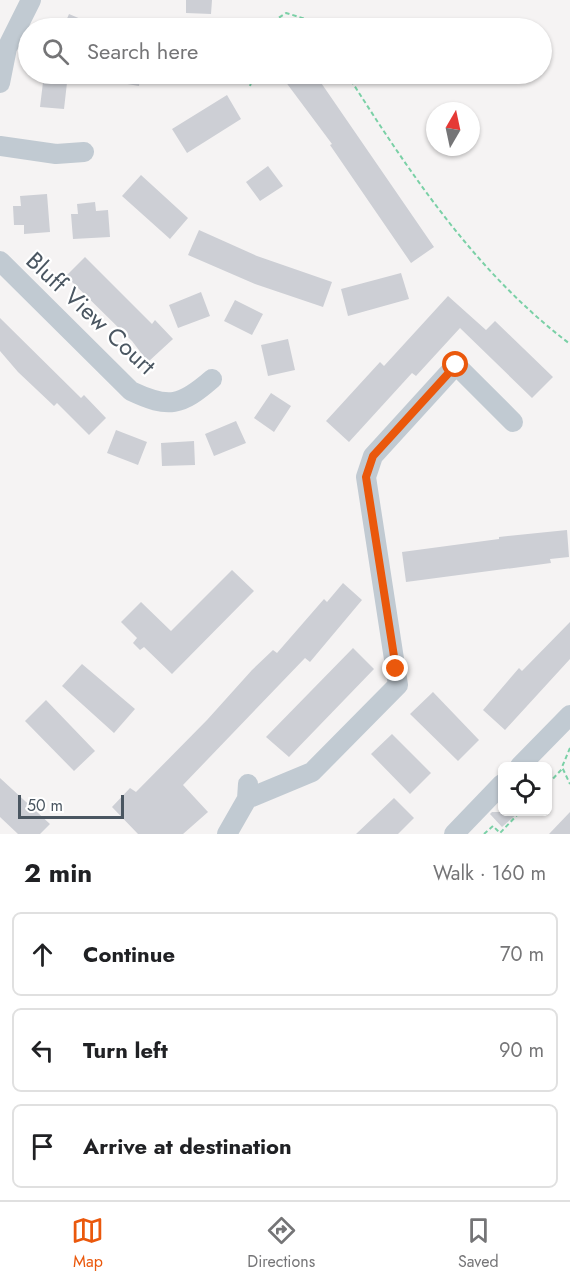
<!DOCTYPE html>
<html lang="en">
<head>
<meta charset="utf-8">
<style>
	body { margin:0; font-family:Jost,sans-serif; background:#f2f2f2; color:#202124 }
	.controls { position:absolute; right:18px; bottom:18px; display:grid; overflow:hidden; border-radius:9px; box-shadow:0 2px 4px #0004 }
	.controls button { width:54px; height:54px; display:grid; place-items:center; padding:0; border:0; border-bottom:2px solid #e0e0e0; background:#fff; color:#202124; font:30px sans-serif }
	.compass { position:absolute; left:426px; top:102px; width:54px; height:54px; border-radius:50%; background:#fff; box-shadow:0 2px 4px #0004; rotate:9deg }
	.scale { position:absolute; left:18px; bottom:15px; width:106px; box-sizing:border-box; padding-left:6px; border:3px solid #4a5661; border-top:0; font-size:16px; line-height:21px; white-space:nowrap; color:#4a5661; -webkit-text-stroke:4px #fff; paint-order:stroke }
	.stop { position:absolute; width:18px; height:18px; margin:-14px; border:4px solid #ea580c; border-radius:50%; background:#fff }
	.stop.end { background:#ea580c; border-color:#fff; box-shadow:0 2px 6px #0008 }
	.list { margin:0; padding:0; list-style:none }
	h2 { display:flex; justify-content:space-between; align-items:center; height:78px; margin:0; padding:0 24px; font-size:26px }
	h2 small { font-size:20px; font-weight:400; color:#757577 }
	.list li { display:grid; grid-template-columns:39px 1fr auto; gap:18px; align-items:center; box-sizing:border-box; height:84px; margin:0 12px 12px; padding:0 12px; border:2px solid #e0e0e0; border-radius:9px }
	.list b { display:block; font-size:22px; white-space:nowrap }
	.list em { font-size:20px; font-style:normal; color:#757577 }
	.icon { flex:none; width:33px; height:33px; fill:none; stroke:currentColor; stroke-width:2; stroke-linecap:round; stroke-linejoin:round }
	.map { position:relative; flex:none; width:570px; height:834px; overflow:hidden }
	.search { position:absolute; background:#fff; box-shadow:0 2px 4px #0004; left:18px; right:18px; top:18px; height:66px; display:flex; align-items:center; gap:15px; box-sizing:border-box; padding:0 21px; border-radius:33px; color:#757577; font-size:22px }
	.sheet { height:366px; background:#fff }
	nav { display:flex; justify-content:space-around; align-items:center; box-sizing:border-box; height:84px; border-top:2px solid #e0e0e0; background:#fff; font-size:16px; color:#757577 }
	nav a { display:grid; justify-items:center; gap:3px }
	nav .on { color:#ea580c }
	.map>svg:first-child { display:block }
	.building { fill:#cdcfd5 }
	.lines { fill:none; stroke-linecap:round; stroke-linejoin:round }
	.path { stroke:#7ad0a6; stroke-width:2; stroke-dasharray:4.5 3; stroke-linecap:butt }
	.minor { stroke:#c1cad2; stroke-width:20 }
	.route { stroke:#ea580c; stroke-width:8 }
	.labels { text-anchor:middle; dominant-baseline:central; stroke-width:4.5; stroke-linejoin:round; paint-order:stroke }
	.street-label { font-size:24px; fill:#4a5661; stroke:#fff }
</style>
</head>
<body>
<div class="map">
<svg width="570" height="834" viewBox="0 0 570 834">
	<rect width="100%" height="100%" fill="#f5f3f3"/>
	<path class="building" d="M186,0H212L211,14L186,13Z
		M69,14L102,28H63Z
		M44,74H68L64,109L40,107Z
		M104,74H141L139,86L104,80Z
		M295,74H315L434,247L411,263L330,145L332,144L285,81Z
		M227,95L241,119L187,153L172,129Z
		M268,166L283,186L260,201L246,182Z
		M141,175L188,218L170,239L122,196Z
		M47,194L50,232L24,234V225H14L13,206H21L20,196Z
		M95,202L96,211L108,210L110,237L73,239L71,214H78L77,204Z
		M199,230L257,256L332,282L323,307L255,284L188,255Z
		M85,257L152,324L155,320L173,339L148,362L132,341L66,276Z
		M401,273L409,299L348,316L341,289Z
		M201,292L210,316L178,328L169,305Z
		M448,296L486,330L495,321L553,377L532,398L460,328L416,376L412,373L349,442L326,421L380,362L384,366Z
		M235,300L263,314L252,335L224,321Z
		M0,318L81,398L84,395L106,418L89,435L57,403L54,406L18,372L0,351Z
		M288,339L295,370L268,376L261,345Z
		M271,393L291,406L274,432L254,418Z
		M236,421L246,443L214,456L205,434Z
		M116,430L147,442L138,465L107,453Z
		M194,441L195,465L162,466L161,443Z
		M567,530L569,557L550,559L551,563L406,582L402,552L499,539V537Z
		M232,570L254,591L172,674L144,647L140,650L133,643L137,638L121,622L141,602L171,631Z
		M343,583L362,600L310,662L305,658L183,785L208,812L183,834H138L112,807L130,788L136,792L207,720L252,670L273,650L277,653L324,599L327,602Z
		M570,622V659L505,730L483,710L519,668L522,671Z
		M353,648L374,669L289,757L266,737Z
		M82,664L135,709L114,733L62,686Z
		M433,692L479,740L458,761L410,714Z
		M46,700L95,751L74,771L25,721Z
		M392,734L431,773L410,794L371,754Z
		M0,778L50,824L40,834H18L0,817Z
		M394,798L414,818L398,834H356Z
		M492,812H519L502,827L490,814Z
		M570,812V834H549Z"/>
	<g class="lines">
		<path class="path" d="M269,28L271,23L286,13L309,20L319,28
			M347,74C409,172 476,273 570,344
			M250,86L254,74
			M570,748L562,767L570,784
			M548,784L562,769
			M484,834L493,826L500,833L520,812"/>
		<path class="minor" d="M0,83L7,48L31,0
			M0,146L56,154L84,152
			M0,261L131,391C169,409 181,406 212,379
			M520,766L570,715
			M247,799L312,772L398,685L366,477L373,456L456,365L513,422
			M227,834L247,799L248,784
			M454,834L502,784"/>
	</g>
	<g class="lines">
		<path class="route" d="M396,669L366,477L373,456L456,365"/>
	</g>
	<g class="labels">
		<g class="street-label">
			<text transform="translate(91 313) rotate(43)">Bluff View Court</text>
		</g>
	</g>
</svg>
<div class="controls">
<button><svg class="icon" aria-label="locate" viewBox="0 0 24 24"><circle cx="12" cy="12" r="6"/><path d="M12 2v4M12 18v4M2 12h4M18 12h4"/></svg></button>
</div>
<svg class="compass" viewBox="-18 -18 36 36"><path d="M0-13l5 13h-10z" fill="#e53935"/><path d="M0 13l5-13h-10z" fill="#757577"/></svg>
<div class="scale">50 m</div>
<div class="stop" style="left:456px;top:365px"></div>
<div class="stop end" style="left:396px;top:669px"></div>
<div class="search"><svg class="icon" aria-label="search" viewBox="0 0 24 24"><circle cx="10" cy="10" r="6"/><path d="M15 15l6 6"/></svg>Search here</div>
</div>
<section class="sheet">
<h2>2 min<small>Walk · 160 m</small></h2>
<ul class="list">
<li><svg class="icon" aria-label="ahead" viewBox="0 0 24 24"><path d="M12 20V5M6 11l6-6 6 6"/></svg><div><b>Continue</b></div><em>70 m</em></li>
<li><svg class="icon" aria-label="left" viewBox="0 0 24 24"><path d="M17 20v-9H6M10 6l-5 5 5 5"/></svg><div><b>Turn left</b></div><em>90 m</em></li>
<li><svg class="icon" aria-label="arrive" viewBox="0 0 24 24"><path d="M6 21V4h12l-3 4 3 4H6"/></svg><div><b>Arrive at destination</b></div></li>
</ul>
</section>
<nav>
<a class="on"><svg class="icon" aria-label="map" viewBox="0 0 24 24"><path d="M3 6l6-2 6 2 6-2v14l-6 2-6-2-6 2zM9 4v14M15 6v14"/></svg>Map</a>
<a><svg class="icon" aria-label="directions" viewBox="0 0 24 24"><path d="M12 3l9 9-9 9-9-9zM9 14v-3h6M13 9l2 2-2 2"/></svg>Directions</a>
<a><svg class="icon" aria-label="saved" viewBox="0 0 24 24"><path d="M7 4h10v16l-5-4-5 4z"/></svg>Saved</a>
</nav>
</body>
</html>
